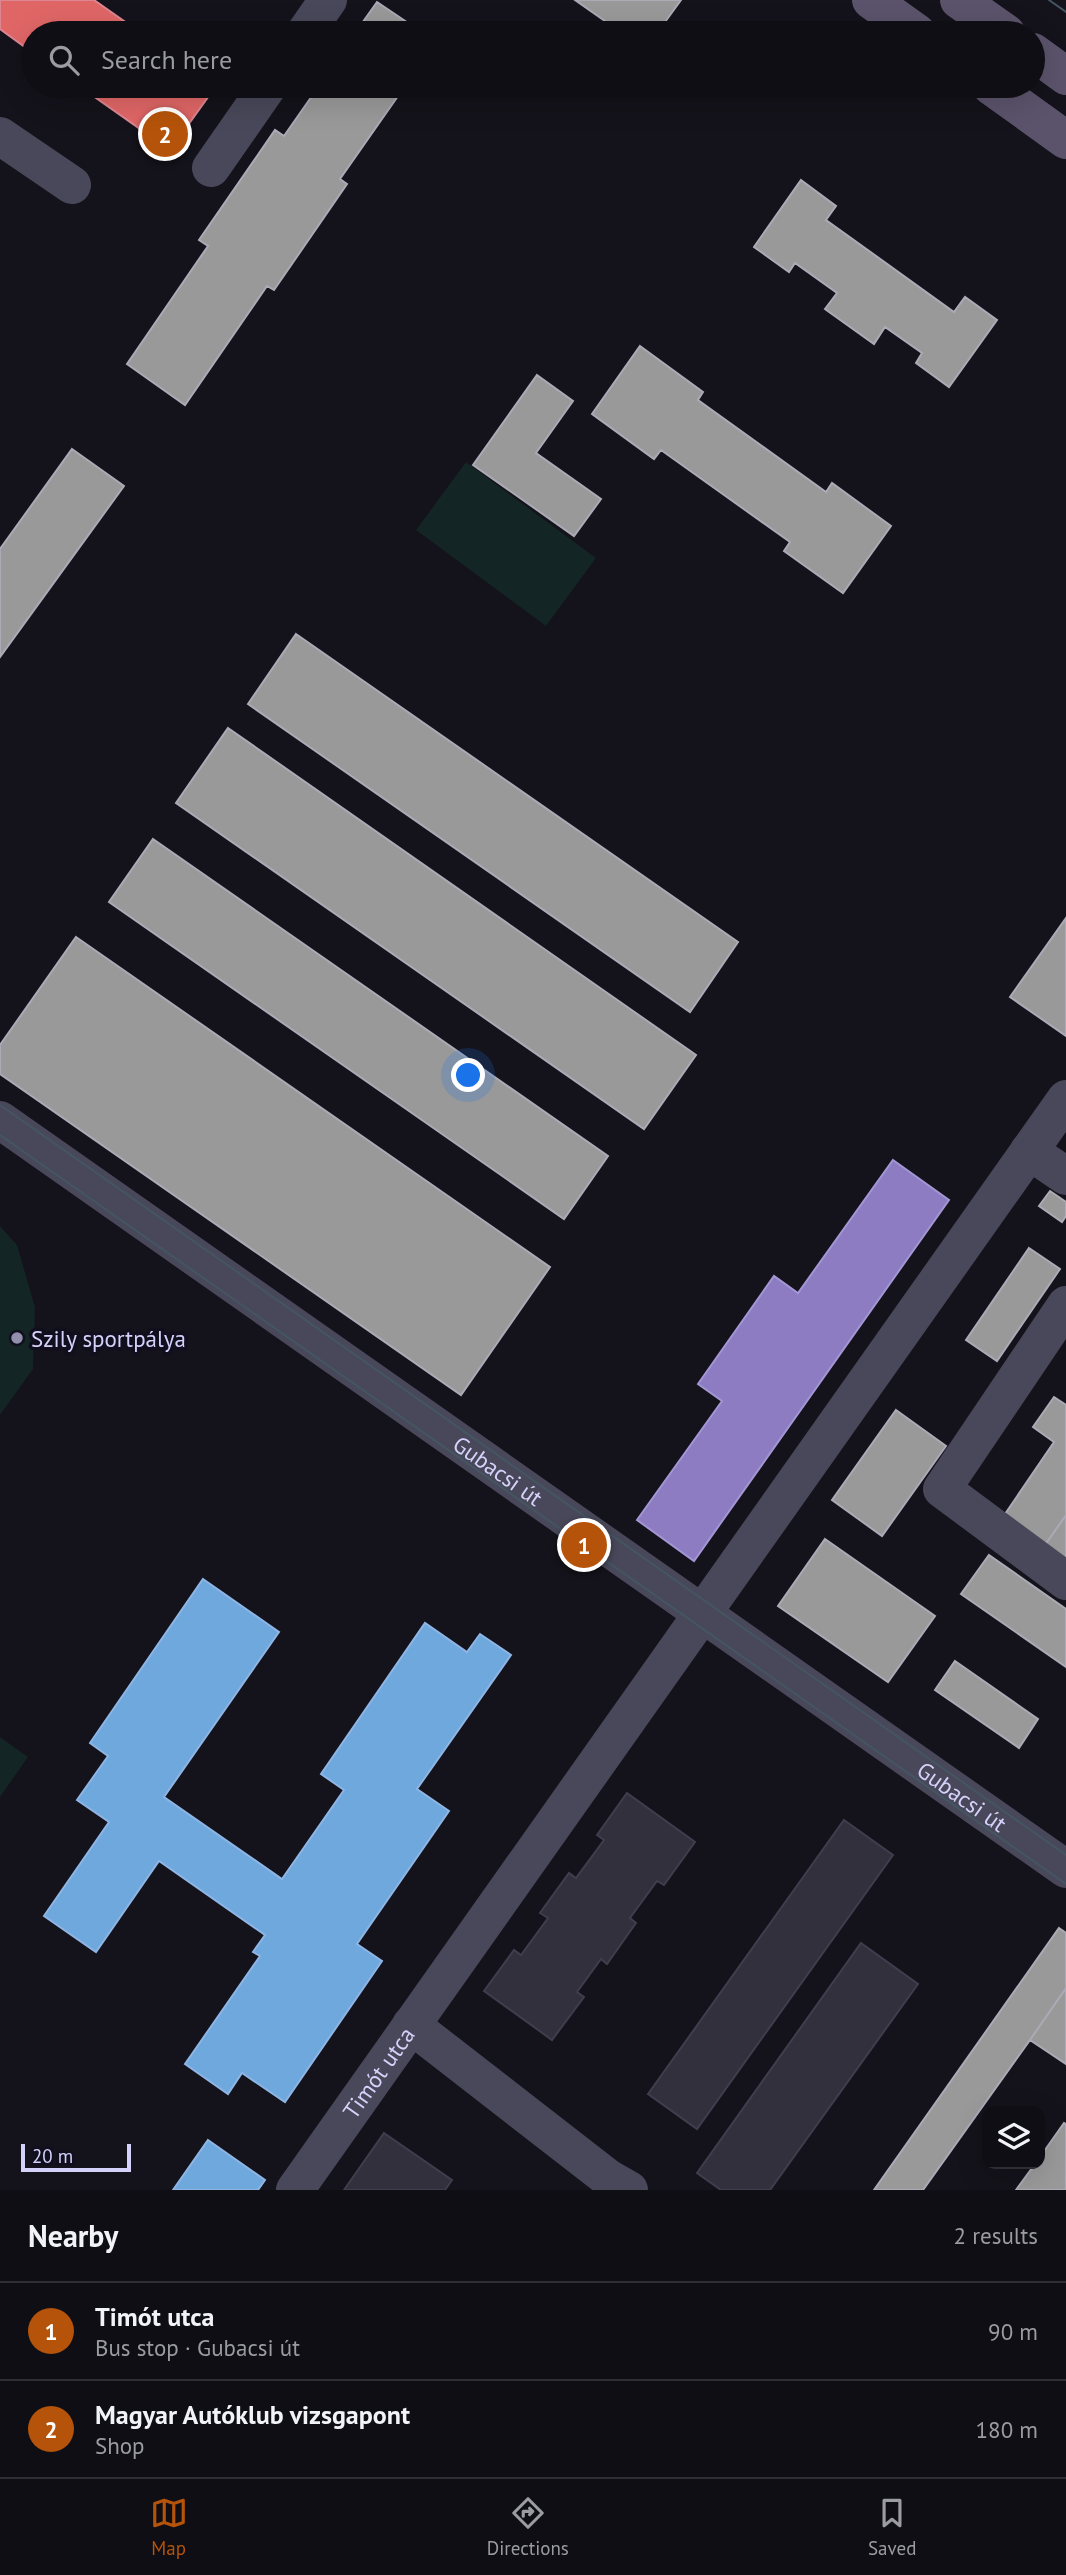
<!DOCTYPE html>
<html lang="en">
<head>
<meta charset="utf-8">
<style>
	body { margin:0; font-family:"PT Sans",sans-serif; background:#18171d; color:#f1f3f6 }
	.controls { position:absolute; right:21px; bottom:21px; display:grid; overflow:hidden; border-radius:14px; box-shadow:0 7px 28px #0002 }
	.controls button { width:63px; height:63px; display:grid; place-items:center; padding:0; border:0; border-bottom:2px solid #2f2e34; background:#0f0e14; color:#f1f3f6; font:35px sans-serif }
	.scale { position:absolute; left:21px; bottom:18px; width:110px; box-sizing:border-box; padding-left:7px; border:4px solid #d4d2fa; border-top:0; font-size:19px; line-height:24px; white-space:nowrap; color:#d4d2fa; -webkit-text-stroke:5px #110f1e; paint-order:stroke }
	.you { position:absolute; left:469px; top:1076px; width:24px; height:24px; margin:-18px; border:5px solid #fff; border-radius:50%; background:#1a73e8; box-shadow:0 0 0 10px #1a73e833 }
	.badge { display:grid; place-items:center; width:46px; height:46px; border-radius:50%; background:#b45309; color:#fff; font-size:23px; font-weight:700 }
	.pin { position:absolute; translate:-50% -50%; border:4px solid #fff; box-shadow:0 2px 7px #0006 }
	.list { margin:0; padding:0; list-style:none }
	h2 { display:flex; justify-content:space-between; align-items:center; height:91px; margin:0; padding:0 28px; font-size:30px }
	h2 small { font-size:23px; font-weight:400; color:#9b9ca0 }
	.list li { display:grid; grid-template-columns:46px 1fr auto; gap:21px; align-items:center; box-sizing:border-box; height:98px; padding:0 28px; border-top:2px solid #2f2e34 }
	.list b { display:block; font-size:26px; white-space:nowrap }
	.list p { margin:0; font-size:23px; white-space:nowrap; color:#9b9ca0 }
	.list em { font-size:23px; font-style:normal; color:#9b9ca0 }
	.icon { flex:none; width:38px; height:38px; fill:none; stroke:currentColor; stroke-width:2; stroke-linecap:round; stroke-linejoin:round }
	.map { position:relative; flex:none; width:1066px; height:2190px; overflow:hidden }
	.search { position:absolute; background:#0f0e14; box-shadow:0 7px 28px #0002; left:21px; right:21px; top:21px; height:77px; display:flex; align-items:center; gap:18px; box-sizing:border-box; padding:0 24px; border-radius:38px; color:#9b9ca0; font-size:26px }
	.sheet { height:287px; background:#0f0e14 }
	nav { display:flex; justify-content:space-around; align-items:center; box-sizing:border-box; height:98px; border-top:2px solid #2f2e34; background:#0f0e14; font-size:19px; color:#9b9ca0 }
	nav a { display:grid; justify-items:center; gap:4px }
	nav .on { color:#b45309 }
	.map>svg:first-child { display:block }
	.green { fill:#132524 }
	.shops { fill:#e06666; stroke:#dc8692; stroke-width:2 }
	.offices { fill:#8e7cc3; stroke:#a396d4; stroke-width:2 }
	.schools { fill:#6fa8dc; stroke:#8db5e5; stroke-width:2 }
	.industry { fill:#999; stroke:#abaab6; stroke-width:2 }
	.building { fill:#32303d; stroke:#403e4e; stroke-width:2 }
	.lines { fill:none; stroke-linecap:round; stroke-linejoin:round }
	.minor { stroke:#49485a; stroke-width:38 }
	.major { stroke:#5b536b; stroke-width:38 }
	.tram { stroke:#435661; stroke-width:2 }
	.poi-dot { fill:#918fac; stroke:#110f1e; stroke-width:2.5 }
	.labels { text-anchor:middle; dominant-baseline:central; stroke-width:7; stroke-linejoin:round; paint-order:stroke }
	.poi-label { font-size:23px; fill:#d4d2fa; stroke:#110f1e; text-anchor:start }
	.street-label { font-size:23px; fill:#d4d2fa; stroke:#110f1e }
</style>
</head>
<body>
<div class="map">
<svg width="1066" height="2190" viewBox="0 0 1066 2190">
	<rect width="100%" height="100%" fill="#14121a"/>
	<path class="green" d="M466,462L596,558L546,626L416,530Z
		M0,1226L17,1245L35,1307L33,1369L0,1415Z
		M0,1737L28,1757L0,1797Z"/>
	<path class="shops" d="M0,0H94L141,33H33V53L0,29Z
		M79,86H216L170,150Z"/>
	<path class="offices" d="M893,1160L949,1200L694,1561L637,1520L722,1401L698,1384L774,1276L798,1293Z"/>
	<path class="schools" d="M203,1579L279,1632L164,1797L282,1879L344,1790L321,1774L425,1623L467,1652L480,1634L511,1655L417,1789L449,1811L357,1944L382,1961L285,2102L242,2073L228,2094L185,2064L260,1956L253,1952L265,1935L159,1861L96,1952L44,1916L109,1822L77,1800L108,1756L90,1743Z
		M208,2140L265,2180L258,2190H173Z"/>
	<path class="industry" d="M575,0H681L657,33H622Z
		M377,2L423,33H355Z
		M319,86H405L340,179L347,184L274,290L267,286L185,405L127,364L208,246L199,240L275,130L284,136Z
		M801,180L836,206L826,220L954,312L965,297L997,320L949,387L916,363L922,353L885,327L874,344L825,309L837,293L795,263L789,272L754,247Z
		M640,346L703,392L698,400L826,492L832,483L891,526L843,593L784,551L790,542L661,450L654,459L592,414Z
		M537,375L573,401L536,453L601,499L574,536L473,465Z
		M72,449L124,486L0,657V549Z
		M296,634L738,942L690,1012L248,704Z
		M228,728L696,1055L644,1129L176,803Z
		M153,839L608,1156L564,1219L109,902Z
		M1066,918V1036L1010,997Z
		M76,937L550,1267L461,1395L0,1074V1045Z
		M1050,1191L1066,1202V1216L1062,1222L1039,1206Z
		M1029,1248L1060,1269L997,1361L966,1340Z
		M1054,1397L1066,1405V1515L1045,1545L1003,1517L1054,1442L1033,1427Z
		M896,1410L946,1446L882,1536L832,1500Z
		M1066,1515V1560L1045,1545Z
		M825,1539L935,1616L888,1682L778,1606Z
		M989,1555L1066,1609V1667L961,1594Z
		M955,1661L1038,1719L1019,1748L935,1690Z
		M1059,1928L1066,1933V1988L1030,2040L923,2190H874Z
		M1066,1988V2064L1030,2040Z
		M1064,2123L1066,2124V2190H1016L1035,2164H1040V2157Z"/>
	<path class="building" d="M627,1793L695,1842L664,1885L657,1881L630,1918L636,1923L607,1964L601,1959L577,1992L584,1997L552,2040L484,1991L514,1950L521,1955L548,1918L540,1913L569,1873L576,1878L604,1840L597,1835Z
		M844,1820L893,1855L697,2129L648,2094Z
		M861,1943L918,1984L770,2190H721L697,2173Z
		M384,2133L452,2180L445,2190H344Z"/>
	<g class="lines">
		<g class="minor">
			<path d="M305,33L328,0"/>
			<path d="M0,136L72,185"/>
			<path d="M211,168L268,86"/>
			<path id="s1" d="M0,1120L1066,1869"/>
			<path d="M1029,1151L1066,1176"/>
			<path d="M1066,1305L942,1489L1066,1581"/>
			<path d="M411,2025L608,2178L629,2190"/>
			<path id="s2" d="M295,2190L1066,1099"/>
		</g>
		<path class="major" d="M871,0L917,33
			M959,0L1006,33
			M1033,52L1066,76
			M991,86L1066,140"/>
		<path class="tram" d="M1049,0L1066,12
			M0,1105L1066,1855
			M0,1135L1066,1884"/>
	</g>
	<circle class="poi-dot" cx="17" cy="1338" r="7"/>
	<g class="labels">
		<g class="poi-label">
			<text x="31" y="1338">Szily sportpálya</text>
		</g>
		<g class="street-label">
			<text stroke="none"><textPath href="#s1" startOffset="609">Gubacsi út</textPath></text>
			<text stroke="none"><textPath href="#s1" startOffset="1176">Gubacsi út</textPath></text>
			<text stroke="none"><textPath href="#s2" startOffset="144">Timót utca</textPath></text>
		</g>
	</g>
</svg>
<div class="controls">
<button><svg class="icon" aria-label="layers" viewBox="0 0 24 24"><path d="M12 4l9 5-9 5-9-5zM3 14l9 5 9-5"/></svg></button>
</div>
<div class="scale">20 m</div>
<div class="you"></div>
<div class="pin badge" style="left:584px;top:1545px">1</div>
<div class="pin badge" style="left:165px;top:134px">2</div>
<div class="search"><svg class="icon" aria-label="search" viewBox="0 0 24 24"><circle cx="10" cy="10" r="6"/><path d="M15 15l6 6"/></svg>Search here</div>
</div>
<section class="sheet">
<h2>Nearby<small>2 results</small></h2>
<ul class="list">
<li><span class="badge">1</span><div><b>Timót utca</b><p>Bus stop · Gubacsi út</p></div><em>90 m</em></li>
<li><span class="badge">2</span><div><b>Magyar Autóklub vizsgapont</b><p>Shop</p></div><em>180 m</em></li>
</ul>
</section>
<nav>
<a class="on"><svg class="icon" aria-label="map" viewBox="0 0 24 24"><path d="M3 6l6-2 6 2 6-2v14l-6 2-6-2-6 2zM9 4v14M15 6v14"/></svg>Map</a>
<a><svg class="icon" aria-label="directions" viewBox="0 0 24 24"><path d="M12 3l9 9-9 9-9-9zM9 14v-3h6M13 9l2 2-2 2"/></svg>Directions</a>
<a><svg class="icon" aria-label="saved" viewBox="0 0 24 24"><path d="M7 4h10v16l-5-4-5 4z"/></svg>Saved</a>
</nav>
</body>
</html>
